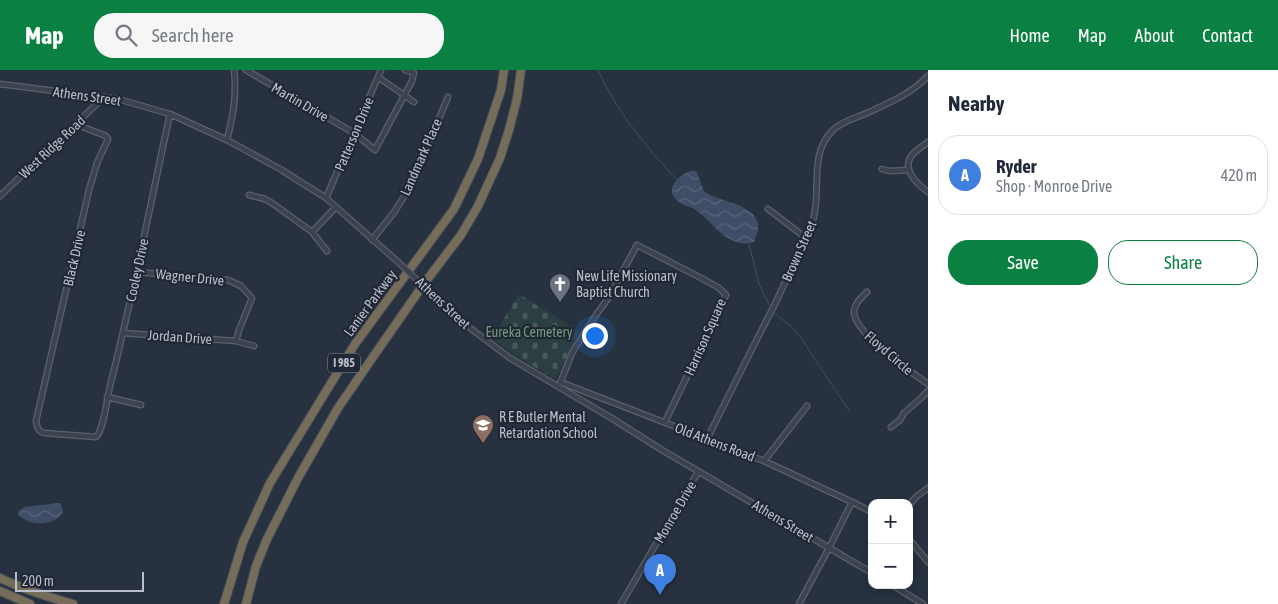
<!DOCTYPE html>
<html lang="en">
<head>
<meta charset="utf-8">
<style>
	body { margin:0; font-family:"Asap Condensed",sans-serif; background:#f6f6f7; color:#1f2937 }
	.controls { position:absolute; right:15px; bottom:15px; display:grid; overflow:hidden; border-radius:10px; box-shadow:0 2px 8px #0003 }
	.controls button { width:45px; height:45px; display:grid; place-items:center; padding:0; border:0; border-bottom:1px solid #e0e1e3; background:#fff; color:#1f2937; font:25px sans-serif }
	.scale { position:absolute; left:15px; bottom:12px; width:129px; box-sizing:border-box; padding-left:5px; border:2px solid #b9beca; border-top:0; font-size:14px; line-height:18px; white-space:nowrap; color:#b9beca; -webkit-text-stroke:4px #212835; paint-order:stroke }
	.you { position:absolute; left:594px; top:265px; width:18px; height:18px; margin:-12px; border:4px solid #fff; border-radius:50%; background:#1a73e8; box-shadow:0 0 0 8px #1a73e833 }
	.badge { display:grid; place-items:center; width:32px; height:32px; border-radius:50%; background:#0b8043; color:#fff; font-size:16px; font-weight:700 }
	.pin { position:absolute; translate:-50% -41px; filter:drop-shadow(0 1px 2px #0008) }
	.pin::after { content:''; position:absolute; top:26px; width:18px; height:15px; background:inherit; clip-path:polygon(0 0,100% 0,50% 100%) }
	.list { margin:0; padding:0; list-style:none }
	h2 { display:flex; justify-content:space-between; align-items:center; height:65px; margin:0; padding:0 20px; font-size:21px }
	h2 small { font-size:16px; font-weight:400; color:#747a83 }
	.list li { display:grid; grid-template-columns:32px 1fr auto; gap:15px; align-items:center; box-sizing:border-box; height:80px; margin:0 10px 10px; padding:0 10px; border:1px solid #e0e1e3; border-radius:20px }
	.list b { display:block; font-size:19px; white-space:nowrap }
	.list p { margin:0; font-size:16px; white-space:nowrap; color:#747a83 }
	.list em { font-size:16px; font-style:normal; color:#747a83 }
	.actions { display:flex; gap:10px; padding:15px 20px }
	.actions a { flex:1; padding:11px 0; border:1px solid #0b8043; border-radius:20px; text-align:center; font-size:18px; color:#0b8043 }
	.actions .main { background:#0b8043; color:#fff }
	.icon { flex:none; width:28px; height:28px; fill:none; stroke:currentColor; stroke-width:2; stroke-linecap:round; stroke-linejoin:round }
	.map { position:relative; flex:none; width:928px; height:534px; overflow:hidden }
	header { display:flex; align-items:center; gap:30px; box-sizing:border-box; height:70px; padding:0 25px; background:#0b8043; color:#fff }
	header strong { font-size:24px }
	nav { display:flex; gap:28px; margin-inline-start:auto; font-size:18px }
	.search { width:350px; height:45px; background:#f6f6f7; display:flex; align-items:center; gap:12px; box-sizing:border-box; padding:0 18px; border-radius:20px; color:#747a83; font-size:19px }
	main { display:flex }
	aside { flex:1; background:#fff }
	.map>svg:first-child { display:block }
	.cemetery { fill:url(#cemetery-stones) }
	.water { fill:url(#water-waves) }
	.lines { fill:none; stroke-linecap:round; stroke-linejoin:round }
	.stream { stroke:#404d67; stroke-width:1 }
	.street-casing { stroke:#5a616d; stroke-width:7 }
	.highway-casing { stroke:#474e5a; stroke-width:10 }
	.street { stroke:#3c434f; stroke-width:4.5 }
	.highway { stroke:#756c5a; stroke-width:8 }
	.street-bridge-casing { stroke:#5a616d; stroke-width:7; stroke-linecap:butt }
	.street-bridge { stroke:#3c434f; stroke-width:4.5 }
	.labels { text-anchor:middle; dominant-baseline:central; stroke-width:4.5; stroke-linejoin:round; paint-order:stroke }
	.shield { fill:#212835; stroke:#8b919d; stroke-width:1 }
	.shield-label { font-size:12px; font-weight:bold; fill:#b9beca }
	.street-label { font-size:14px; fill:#b9beca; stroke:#212835 }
	.poi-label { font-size:14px; fill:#b9beca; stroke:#212835; text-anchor:start }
	.park-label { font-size:14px; fill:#72997d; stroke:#212835 }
</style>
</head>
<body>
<header>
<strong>Map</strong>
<div class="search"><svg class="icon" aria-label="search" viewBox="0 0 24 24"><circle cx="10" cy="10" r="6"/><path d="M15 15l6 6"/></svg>Search here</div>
<nav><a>Home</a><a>Map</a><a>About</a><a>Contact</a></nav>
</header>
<main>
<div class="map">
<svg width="928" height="534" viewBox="0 0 928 534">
	<defs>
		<pattern id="cemetery-stones" width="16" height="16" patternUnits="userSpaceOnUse" patternTransform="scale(1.25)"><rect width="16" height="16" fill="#2b3e41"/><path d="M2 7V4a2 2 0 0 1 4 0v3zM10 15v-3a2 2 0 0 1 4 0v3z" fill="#48585b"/></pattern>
		<pattern id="water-waves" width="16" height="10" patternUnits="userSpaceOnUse" patternTransform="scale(1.25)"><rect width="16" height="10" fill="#404d67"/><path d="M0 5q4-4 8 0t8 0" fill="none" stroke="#5a657b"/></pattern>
	</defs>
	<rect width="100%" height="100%" fill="#28313f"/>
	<path class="cemetery" d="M519,224L580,262L555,309L514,285L492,268Z"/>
	<path class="water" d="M690,101H696L697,103L704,121L712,126L741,136L753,144L758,153V160L754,172C742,176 733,171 723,165C714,157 706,148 697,141C692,136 685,137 679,132C663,121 677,106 690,101Z
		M59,433L61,434L63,442C57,453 42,455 30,452C27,451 23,448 19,446L18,442L24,437Z"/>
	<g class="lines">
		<path class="stream" d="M598,0C617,42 646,77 677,110
			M749,174L759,214L770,236
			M774,243L794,259L802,269L812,285L850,342"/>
		<g class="street-casing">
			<path id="street" d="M246,0L354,63L375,80L412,11L414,3L405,0
				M378,7L414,32
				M0,14L118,29L170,44L227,70L280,99L326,128L398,192
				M75,54L106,66L108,69L97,93L89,120L36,351C37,358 38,361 44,363L96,367C104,359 107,329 110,316C133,226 150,135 170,44
				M227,70C233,45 237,26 234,0
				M928,72C923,76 916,80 912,85C901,99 917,114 928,122
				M882,99L889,101L909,100
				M249,125L265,129L272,133L312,162L327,181
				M0,126L104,27
				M326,128L381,0
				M768,139L806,168
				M312,162L336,137
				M372,170L395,141L411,115L448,27
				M136,202L228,210L241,216L252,228L239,260L236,271
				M430,222L466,255L510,288L613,349L662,380L872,503
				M867,222C861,228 855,233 854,241C853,263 911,302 928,314
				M123,263L236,271L254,276
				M561,311L572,283L596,245L609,227L637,175L703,209L719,218L726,225L665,352
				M560,312L764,391L852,432L872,442
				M107,327L141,335
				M891,357L900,350L904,343L921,328L928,321
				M707,369C729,325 751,280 774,236C782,219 790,202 798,185C804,174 810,162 813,150C822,121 808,84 833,60C842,51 856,48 867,43C889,33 911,24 928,6
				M764,391L807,336
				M909,435L916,427L928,418
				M909,469L928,492
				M892,515L923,534
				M621,534L698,402
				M799,534L829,478L852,432"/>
		</g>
		<g class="highway-casing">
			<path id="highway" d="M0,508C23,519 48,527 73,534
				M0,521L30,534
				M224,534L243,472L270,413L355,274L454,139L478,89L501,20L504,0
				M246,534L256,496L267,469L298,408L338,338L373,287L423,215L461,165L478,136L500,88L509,60L517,29L521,0"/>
		</g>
		<use href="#street" class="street"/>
		<use href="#highway" class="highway"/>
		<g class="street-bridge-casing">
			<path id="street-bridge" d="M398,192L430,222"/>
		</g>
		<use href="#street-bridge" class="street-bridge"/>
	</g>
	<defs>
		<g id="church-pin" transform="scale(1.125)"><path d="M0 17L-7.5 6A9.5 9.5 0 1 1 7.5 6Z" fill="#6b7280" stroke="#212835"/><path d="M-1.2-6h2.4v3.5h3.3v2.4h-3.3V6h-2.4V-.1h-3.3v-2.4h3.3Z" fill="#fff"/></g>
		<g id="school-pin" transform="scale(1.125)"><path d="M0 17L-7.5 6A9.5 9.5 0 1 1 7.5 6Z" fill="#8d6e63" stroke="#212835"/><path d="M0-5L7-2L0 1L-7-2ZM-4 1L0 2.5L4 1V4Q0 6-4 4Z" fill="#fff"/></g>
	</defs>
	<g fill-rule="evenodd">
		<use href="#church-pin" x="560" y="214"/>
		<use href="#school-pin" x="483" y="355"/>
	</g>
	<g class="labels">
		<rect class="shield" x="328" y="283.5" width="32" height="19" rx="4"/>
		<g class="shield-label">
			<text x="344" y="293">I 985</text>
		</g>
		<g class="street-label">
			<text transform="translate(87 26) rotate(8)">Athens Street</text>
			<text transform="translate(300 32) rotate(30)">Martin Drive</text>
			<text transform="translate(354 64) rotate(-67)">Patterson Drive</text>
			<text transform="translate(52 77) rotate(-43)">West Ridge Road</text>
			<text transform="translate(421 87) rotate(-66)">Landmark Place</text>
			<text transform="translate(799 181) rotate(-66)">Brown Street</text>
			<text transform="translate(74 188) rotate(-77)">Black Drive</text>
			<text transform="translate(137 200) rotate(-78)">Cooley Drive</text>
			<text transform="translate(190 207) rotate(6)">Wagner Drive</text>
			<text transform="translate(370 233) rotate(-54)">Lanier Parkway</text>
			<text transform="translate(443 233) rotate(43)">Athens Street</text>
			<text transform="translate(180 267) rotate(4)">Jordan Drive</text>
			<text transform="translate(705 267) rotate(-66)">Harrison Square</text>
			<text transform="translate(889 283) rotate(41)">Floyd Circle</text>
			<text transform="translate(715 372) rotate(21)">Old Athens Road</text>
			<text transform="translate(675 442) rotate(-60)">Monroe Drive</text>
			<text transform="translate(783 451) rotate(31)">Athens Street</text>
		</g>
		<g class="poi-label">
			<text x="576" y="206">New Life Missionary<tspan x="576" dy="16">Baptist Church</tspan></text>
			<text x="499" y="347">R E Butler Mental<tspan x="499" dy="16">Retardation School</tspan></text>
		</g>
		<g class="park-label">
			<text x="529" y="262">Eureka Cemetery</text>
		</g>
	</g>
</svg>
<div class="controls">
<button>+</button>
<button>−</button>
</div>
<div class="scale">200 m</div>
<div class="you"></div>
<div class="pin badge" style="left:660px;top:525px;background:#3f7fe0">A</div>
</div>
<aside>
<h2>Nearby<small></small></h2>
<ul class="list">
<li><span class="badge" style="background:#3f7fe0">A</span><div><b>Ryder</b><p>Shop · Monroe Drive</p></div><em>420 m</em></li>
</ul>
<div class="actions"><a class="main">Save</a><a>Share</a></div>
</aside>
</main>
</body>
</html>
